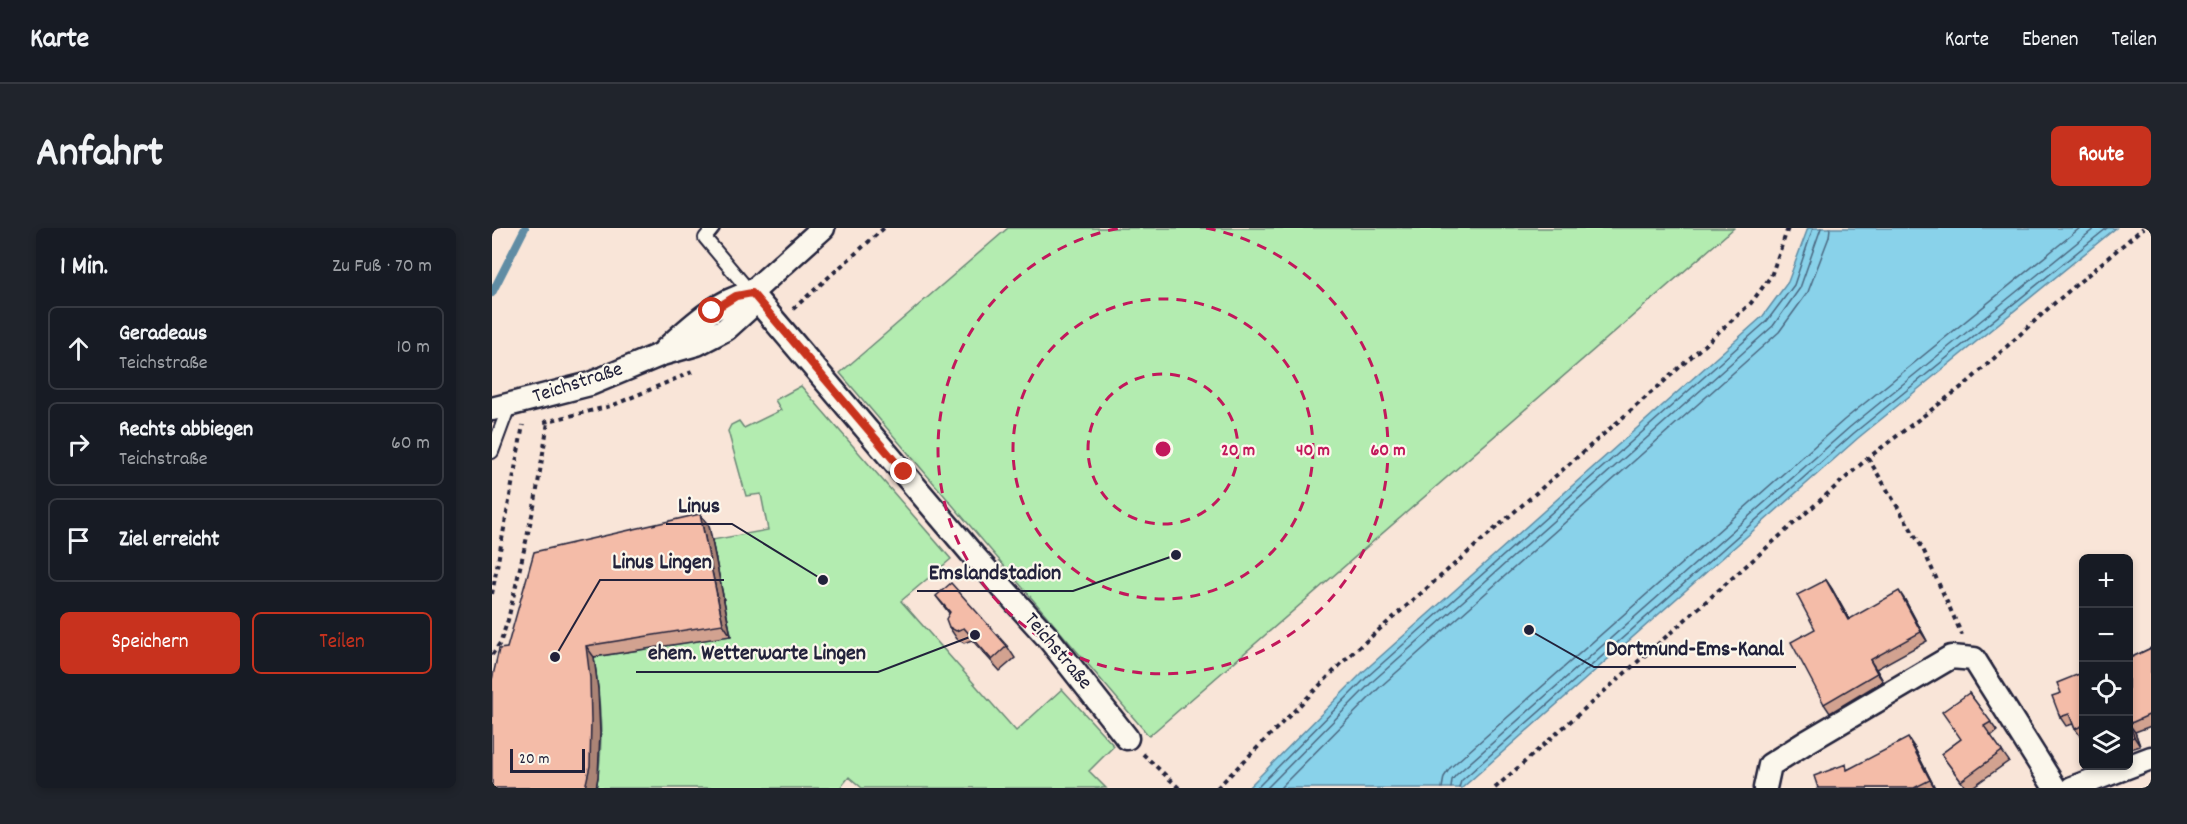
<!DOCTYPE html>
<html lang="de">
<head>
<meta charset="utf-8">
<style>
	body { margin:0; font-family:Dekko,sans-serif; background:#20242c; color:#f1f3f6 }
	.controls { position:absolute; right:18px; bottom:18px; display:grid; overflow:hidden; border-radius:9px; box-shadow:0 3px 9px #0003 }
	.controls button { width:54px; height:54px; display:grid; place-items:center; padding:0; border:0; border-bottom:2px solid #363941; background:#171b24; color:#f1f3f6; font:30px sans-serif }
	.scale { position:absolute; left:18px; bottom:15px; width:75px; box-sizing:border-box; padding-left:6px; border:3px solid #22223b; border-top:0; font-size:16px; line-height:21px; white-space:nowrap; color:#22223b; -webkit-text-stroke:4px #fbf7ec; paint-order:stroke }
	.stop { position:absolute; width:18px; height:18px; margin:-14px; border:4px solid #c8321e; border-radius:50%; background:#fff }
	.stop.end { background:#c8321e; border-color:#fff; box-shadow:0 2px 6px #0008 }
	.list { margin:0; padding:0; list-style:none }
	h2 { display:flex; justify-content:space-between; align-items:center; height:78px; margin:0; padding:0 24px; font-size:26px }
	h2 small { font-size:20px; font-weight:400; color:#9ea1a6 }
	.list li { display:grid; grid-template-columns:39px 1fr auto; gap:18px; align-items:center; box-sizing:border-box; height:84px; margin:0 12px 12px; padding:0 12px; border:2px solid #363941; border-radius:9px }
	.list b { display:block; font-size:22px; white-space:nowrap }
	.list p { margin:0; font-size:20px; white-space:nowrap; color:#9ea1a6 }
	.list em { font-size:20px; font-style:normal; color:#9ea1a6 }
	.actions { display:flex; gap:12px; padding:18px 24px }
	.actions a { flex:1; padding:14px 0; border:2px solid #c8321e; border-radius:9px; text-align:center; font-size:21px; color:#c8321e }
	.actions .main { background:#c8321e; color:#fff }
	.icon { flex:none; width:33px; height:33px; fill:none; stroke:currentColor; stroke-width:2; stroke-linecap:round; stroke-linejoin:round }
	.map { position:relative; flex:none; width:1659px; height:560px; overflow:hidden; border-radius:9px }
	header { display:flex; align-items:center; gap:36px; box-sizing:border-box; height:84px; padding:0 30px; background:#171b24; border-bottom:2px solid #363941 }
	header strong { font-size:28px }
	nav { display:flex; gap:33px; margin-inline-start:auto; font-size:21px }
	.intro { display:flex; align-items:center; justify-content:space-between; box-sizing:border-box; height:144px; padding:0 36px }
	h1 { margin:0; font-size:42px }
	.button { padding:15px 27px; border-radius:9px; background:#c8321e; color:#fff; font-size:21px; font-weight:700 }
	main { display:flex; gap:36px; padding:0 36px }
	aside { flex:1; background:#171b24; border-radius:9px; box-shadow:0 3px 9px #0003 }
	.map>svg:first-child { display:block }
	.green { fill:#b3ecb0; stroke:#6a8776; stroke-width:1.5 }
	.water { fill:#89d2ea; stroke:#608ca4; stroke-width:1.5 }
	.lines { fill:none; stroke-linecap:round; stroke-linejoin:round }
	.shore { stroke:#4b6881; stroke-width:1.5 }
	.stream { stroke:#608ca4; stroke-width:8 }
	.lane-casing { stroke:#22223b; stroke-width:16 }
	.street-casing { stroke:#22223b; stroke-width:27 }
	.path { stroke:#22223b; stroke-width:4; stroke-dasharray:4.5 4.5; stroke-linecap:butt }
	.lane { stroke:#fbf7ec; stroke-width:12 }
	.street { stroke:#fbf7ec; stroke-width:22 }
	.wall { fill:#d2a290; stroke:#22223b; stroke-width:1.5 }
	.shaded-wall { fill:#ab8476; stroke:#22223b; stroke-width:1.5 }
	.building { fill:#f4bca8; stroke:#22223b; stroke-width:1.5 }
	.route { stroke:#c8321e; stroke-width:8 }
	.ring { fill:none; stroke:#c2185b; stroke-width:3; stroke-dasharray:10 8 }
	.labels { text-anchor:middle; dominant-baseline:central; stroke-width:4.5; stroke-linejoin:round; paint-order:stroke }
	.street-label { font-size:21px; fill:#22223b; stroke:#fbf7ec }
	.centre { fill:#c2185b; stroke:#fbf7ec; stroke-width:3 }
	.ring-label { font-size:18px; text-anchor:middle; font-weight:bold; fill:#c2185b; stroke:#fbf7ec; stroke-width:4.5; stroke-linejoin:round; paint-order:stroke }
	.leader { fill:none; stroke:#22223b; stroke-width:2 }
	.callout-dot { fill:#22223b; stroke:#fbf7ec; stroke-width:2 }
	.callout-label { font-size:22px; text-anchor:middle; font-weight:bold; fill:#22223b; stroke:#fbf7ec; stroke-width:4.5; stroke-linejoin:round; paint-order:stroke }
</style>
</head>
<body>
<header>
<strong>Karte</strong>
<nav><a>Karte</a><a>Ebenen</a><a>Teilen</a></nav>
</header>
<div class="intro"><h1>Anfahrt</h1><a class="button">Route</a></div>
<main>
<aside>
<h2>1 Min.<small>Zu Fuß · 70 m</small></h2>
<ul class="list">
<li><svg class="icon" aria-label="ahead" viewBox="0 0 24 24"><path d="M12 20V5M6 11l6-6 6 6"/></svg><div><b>Geradeaus</b><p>Teichstraße</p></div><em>10 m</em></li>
<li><svg class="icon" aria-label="right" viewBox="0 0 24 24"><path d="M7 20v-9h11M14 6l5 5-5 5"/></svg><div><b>Rechts abbiegen</b><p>Teichstraße</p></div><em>60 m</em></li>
<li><svg class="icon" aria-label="arrive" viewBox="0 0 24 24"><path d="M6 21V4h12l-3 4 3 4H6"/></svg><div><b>Ziel erreicht</b></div></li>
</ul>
<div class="actions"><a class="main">Speichern</a><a>Teilen</a></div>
</aside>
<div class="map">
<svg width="1659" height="560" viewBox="0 0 1659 560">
	<rect width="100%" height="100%" fill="#f9e5d8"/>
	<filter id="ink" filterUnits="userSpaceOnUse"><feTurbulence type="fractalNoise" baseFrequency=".0167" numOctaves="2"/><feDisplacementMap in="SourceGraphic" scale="12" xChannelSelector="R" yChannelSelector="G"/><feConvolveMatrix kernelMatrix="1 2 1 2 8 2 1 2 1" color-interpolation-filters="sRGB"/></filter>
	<g filter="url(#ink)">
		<path class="green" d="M516,0H1242L657,508L348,145Z
			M309,158L459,331L409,373L524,503L570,461L622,518L597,543L614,560H370L357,549L348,560H104C113,518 108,471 102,429L239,408L220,312L276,302L269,266L254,268L236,203L239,197L247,193L252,200L289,182L283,172Z"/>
		<path class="water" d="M1316,0H1624L1366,210L970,560H756L871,444L1271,88L1296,54Z"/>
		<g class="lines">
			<path class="shore" d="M765,560L876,448L1275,93L1302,57L1321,0
				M775,560L881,453L1281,98L1308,60L1329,0
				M788,560L887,460L1287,104L1316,64L1337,9L1338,0
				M950,560L952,549L958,540L1352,192L1588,0
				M959,560L960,552L964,547L1358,199L1603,0
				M967,560L969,553L1362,205L1615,0"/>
			<path class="stream" d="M0,65L33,0"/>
			<g class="lane-casing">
				<path id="lane" d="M221,0L213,10L259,65
					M0,224L17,178"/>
			</g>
			<g class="street-casing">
				<path id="street" d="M259,65L481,327L557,411L635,510
					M173,122C198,99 225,73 259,65L331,0
					M0,181L98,156L170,126L205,116L234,101L255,82L259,65
					M1273,560L1278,537L1313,515L1459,429L1482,431L1563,560
					M1580,560L1659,530"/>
			</g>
			<path class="path" d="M301,81L392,0
				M52,194L119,178L200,144
				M1376,230L1431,321L1470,407
				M0,366L31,197
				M0,427L8,415L16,392L43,274L56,194
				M651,526L687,560
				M725,560L857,428L1168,157L1259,75L1279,48L1296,0
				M1003,560L1376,230L1476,154L1558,79L1651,0"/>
			<use href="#lane" class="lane"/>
			<use href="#street" class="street"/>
		</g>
		<path class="wall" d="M217,298L239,408L102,429L106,461L108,505L106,549L104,560H0L15,420Z
			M1334,352L1340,361L1357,391L1413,372L1435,413L1384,441L1391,453L1338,485L1332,476L1323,401Z
			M444,368L515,418L523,430L508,443L480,412L472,415L465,411L457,399V385Z
			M1659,420V498L1643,504L1648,518L1636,522V431Z
			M1592,444V509H1589L1583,501L1581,496L1574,498L1568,489L1569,465Z
			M1477,465L1505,503L1499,508L1517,533L1479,560H1474L1449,526L1469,511Z
			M1422,519L1443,560H1326L1357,541Z"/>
		<path class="shaded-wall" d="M208,286L217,298L239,408L231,396Z
			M1334,352L1340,361L1362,400L1356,392Z
			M1407,363L1413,372L1435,413L1429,404Z
			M94,418L102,429L106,461L108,505L106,549L104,560H93Z
			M1378,432L1384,441L1391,453L1385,445Z
			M1637,496L1643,504L1648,518L1642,509Z
			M1416,510L1422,519L1443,560L1438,552Z"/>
		<path class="building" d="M208,286L231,396L94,418L98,450L99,493L98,538L93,560H0V452L7,421L15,420L42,324Z
			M1334,352L1356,392L1407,363L1429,404L1378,432L1385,445L1332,476L1299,414L1323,401L1305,367Z
			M459,355L515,418L500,432L472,400L464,403L457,399L454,391L458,384L444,368Z
			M1659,420V486L1637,496L1642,509L1636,511V431Z
			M1592,444V497L1583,501L1577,486L1568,489L1560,468L1569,465L1565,455Z
			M1477,465L1499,494L1492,498L1510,523L1469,553L1449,526L1469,511L1450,484Z
			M1416,510L1438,552L1422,560H1326L1322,548L1354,536L1355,542Z"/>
	</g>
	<g class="lines" filter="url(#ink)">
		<path class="route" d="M220,83L244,68L260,65L412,244"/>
	</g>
	<g class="ring">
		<circle cx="671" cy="221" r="75"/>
		<circle cx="671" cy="221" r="150"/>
		<path d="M714 0A225 225 0 1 1 628 0"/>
	</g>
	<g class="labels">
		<g class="street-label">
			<text transform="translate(86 156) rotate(-18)">Teichstraße</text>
			<text transform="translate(565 424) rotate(50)">Teichstraße</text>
		</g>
	</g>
	<circle cx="671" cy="221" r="9" class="centre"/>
	<g class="ring-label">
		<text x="746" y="227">20 m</text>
		<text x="821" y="227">40 m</text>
		<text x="896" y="227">60 m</text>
	</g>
	<path class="leader" d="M331 352L240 296H174M63 429L108 352H232M684 327L581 363H425M1037 402L1102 439H1304M483 407L386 444H144"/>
	<g class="callout-dot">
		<circle cx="331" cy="352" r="6"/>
		<circle cx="63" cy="429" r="6"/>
		<circle cx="684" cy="327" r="6"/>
		<circle cx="1037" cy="402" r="6"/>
		<circle cx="483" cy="407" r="6"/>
	</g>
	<g class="callout-label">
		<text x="207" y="284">Linus</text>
		<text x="170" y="340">Linus Lingen</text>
		<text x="503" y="351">Emslandstadion</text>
		<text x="1203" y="427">Dortmund-Ems-Kanal</text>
		<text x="265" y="431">ehem. Wetterwarte Lingen</text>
	</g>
</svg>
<div class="controls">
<button>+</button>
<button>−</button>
<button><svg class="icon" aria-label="locate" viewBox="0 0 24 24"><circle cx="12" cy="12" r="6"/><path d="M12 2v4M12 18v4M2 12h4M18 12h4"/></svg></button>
<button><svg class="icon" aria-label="layers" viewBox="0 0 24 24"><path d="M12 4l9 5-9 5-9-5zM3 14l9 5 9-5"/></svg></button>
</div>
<div class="scale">20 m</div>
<div class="stop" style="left:220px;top:83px"></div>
<div class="stop end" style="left:412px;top:244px"></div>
</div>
</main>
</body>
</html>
